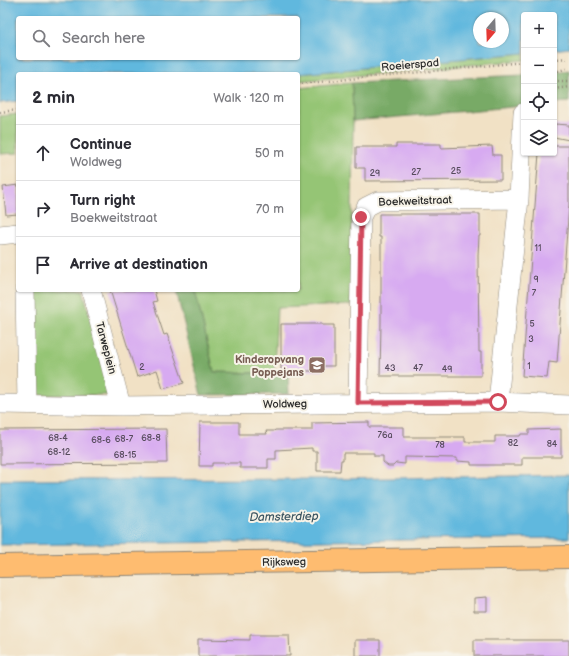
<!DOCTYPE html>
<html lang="en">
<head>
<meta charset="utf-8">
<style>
	body { margin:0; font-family:"Balsamiq Sans",sans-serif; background:#f7f7f7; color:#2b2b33 }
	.controls { position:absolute; right:12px; top:12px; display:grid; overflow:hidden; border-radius:4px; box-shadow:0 1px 3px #0004 }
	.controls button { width:36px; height:36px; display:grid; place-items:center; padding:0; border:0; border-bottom:1px solid #e1e1e2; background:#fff; color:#2b2b33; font:20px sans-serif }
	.compass { position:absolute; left:473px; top:12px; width:36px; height:36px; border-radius:50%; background:#fff; box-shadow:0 1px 3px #0004; rotate:199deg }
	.stop { position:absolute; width:12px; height:12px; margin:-9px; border:3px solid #d1495b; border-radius:50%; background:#fff }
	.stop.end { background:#d1495b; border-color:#fff; box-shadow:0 1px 4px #0008 }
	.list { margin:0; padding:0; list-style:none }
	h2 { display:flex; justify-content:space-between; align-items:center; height:52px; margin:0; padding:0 16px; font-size:17px }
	h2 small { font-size:13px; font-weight:400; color:#7c7c81 }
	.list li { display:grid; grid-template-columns:26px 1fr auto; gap:12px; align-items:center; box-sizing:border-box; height:56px; padding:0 16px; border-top:1px solid #e1e1e2 }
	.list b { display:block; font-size:15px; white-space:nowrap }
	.list p { margin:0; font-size:13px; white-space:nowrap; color:#7c7c81 }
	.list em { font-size:13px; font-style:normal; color:#7c7c81 }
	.icon { flex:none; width:22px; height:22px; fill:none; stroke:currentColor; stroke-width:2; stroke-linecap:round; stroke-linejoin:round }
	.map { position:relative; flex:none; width:569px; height:656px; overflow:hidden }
	.search { position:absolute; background:#fff; box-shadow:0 1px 3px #0004; left:16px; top:16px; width:284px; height:44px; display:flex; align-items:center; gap:10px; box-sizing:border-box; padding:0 14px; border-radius:4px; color:#7c7c81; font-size:15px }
	.panel { position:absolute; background:#fff; box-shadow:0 1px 3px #0004; left:16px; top:72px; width:284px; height:220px; border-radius:4px }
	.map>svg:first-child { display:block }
	.green { fill:#95c575; stroke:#607850 }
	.forest { fill:#78aa66; stroke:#526a48 }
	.water { fill:#61b8de; stroke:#467284; fill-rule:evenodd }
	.building { fill:#d7aaf1 }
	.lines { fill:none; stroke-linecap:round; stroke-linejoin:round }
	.street-casing { stroke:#8e8678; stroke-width:20 }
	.primary-casing { stroke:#8e8678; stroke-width:24 }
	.path { stroke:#8e8678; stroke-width:2.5; stroke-dasharray:1 3; stroke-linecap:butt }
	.street { stroke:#fff; stroke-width:19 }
	.primary { stroke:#febc70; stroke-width:22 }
	.route { stroke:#d1495b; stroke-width:5 }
	.labels { text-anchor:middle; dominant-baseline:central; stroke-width:4; stroke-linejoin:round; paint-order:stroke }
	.number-label { font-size:9px; fill:#564b5c }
	.street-label { font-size:11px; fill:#2b2b2b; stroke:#f7f3e8 }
	.education-label { font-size:11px; font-weight:bold; fill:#785e54; stroke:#f7f3e8; text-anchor:end }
	.water-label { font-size:12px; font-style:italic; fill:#3b5561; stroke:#f7f3e8 }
</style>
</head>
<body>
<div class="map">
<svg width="569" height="656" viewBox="0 0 569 656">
	<rect width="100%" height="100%" fill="#f7f3e8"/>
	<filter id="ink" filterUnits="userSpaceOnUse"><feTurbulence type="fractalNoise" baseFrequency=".025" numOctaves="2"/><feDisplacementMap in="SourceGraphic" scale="8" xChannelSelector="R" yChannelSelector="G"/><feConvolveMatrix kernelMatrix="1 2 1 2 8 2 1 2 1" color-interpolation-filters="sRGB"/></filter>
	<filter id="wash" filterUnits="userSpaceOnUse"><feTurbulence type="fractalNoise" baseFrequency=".012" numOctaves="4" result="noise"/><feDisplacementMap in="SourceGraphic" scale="16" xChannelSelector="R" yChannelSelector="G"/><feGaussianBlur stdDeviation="0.9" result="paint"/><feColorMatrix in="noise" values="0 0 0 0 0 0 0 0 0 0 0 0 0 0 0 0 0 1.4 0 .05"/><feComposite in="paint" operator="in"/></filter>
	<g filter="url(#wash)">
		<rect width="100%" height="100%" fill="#f1e1c5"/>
		<path class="green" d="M524,53V60L298,81V74Z
			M352,83L353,121L351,305L277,308L274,373L214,372L195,290H298V88Z
			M18,114V153L0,154V116Z
			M34,290H83L111,395H36Z"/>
		<path class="forest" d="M569,70V102L554,103V72Z
			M524,75V106L353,121L352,83Z
			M176,290H195L214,372L288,374L289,394L201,395Z"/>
		<path class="water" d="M0,0H569V48L554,50V15H524V53L298,74H18V101L0,103ZM18,18H298V58H18ZM479,18H503V42H479Z
			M569,475V538L0,545V480L330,479Z"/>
		<g id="blocks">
			<path class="building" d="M555,124L569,125V140L554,137Z
				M396,144H441V148L492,146L493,155H501V180L365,181V168H356V147H396Z
				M554,146H569V205L557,363L549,362L547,378L522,376L539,153H554Z
				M18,185V214L6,215L3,187Z
				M379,214H480V236H479L478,255L479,352H481V376H380L381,323V237H379Z
				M110,290H154L157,301L153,302L164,335L167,334L184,383L163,389L157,370L137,377Z
				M281,324H322V325H334V366H323V371H281Z
				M200,422H239V434H267L266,431H274L275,430H312V423L369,422V427H404V437H465V442H495V436H520L521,434H529V430L561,429V457H522V465H471V462L457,461V458L405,457V464L396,463L393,466H388L383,462V456H374V453H343V460H341L340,471H317V451H312V448L276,450V459H268V468H240V463H212V466H199Z
				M166,429L167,463L0,464V430Z
				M487,597V611H474V598Z
				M250,635H289L290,656H198V639L250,640Z
				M355,640H380V656H355Z
				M474,640H569V656H474Z"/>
		</g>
	</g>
	<g filter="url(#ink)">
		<use href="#blocks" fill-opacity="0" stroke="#8e8678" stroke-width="1"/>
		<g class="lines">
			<g class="street-casing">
				<path id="street" d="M0,235L18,233
					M25,290L27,403
					M91,290L121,406
					M498,402L519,199L523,113
					M358,403L361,217L366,207L378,201L519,199
					M0,404L121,406L498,402L569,405"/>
			</g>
			<g class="primary-casing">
				<path id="primary" d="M0,566L569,557"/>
			</g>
			<path class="path" d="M554,59L569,58
				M554,72L569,68
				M554,81H569
				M298,84L524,62
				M554,89L569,87
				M0,112L18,110"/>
			<use href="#street" class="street"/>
			<use href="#primary" class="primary"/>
		</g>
	</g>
	<g class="lines" filter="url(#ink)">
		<path class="route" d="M361,217L358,403L498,402"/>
	</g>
	<defs>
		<g id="school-square" transform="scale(0.9)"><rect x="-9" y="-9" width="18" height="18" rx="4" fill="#8d6e63" stroke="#f7f3e8"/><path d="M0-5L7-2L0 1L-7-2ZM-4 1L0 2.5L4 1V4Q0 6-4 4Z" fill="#fff"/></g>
	</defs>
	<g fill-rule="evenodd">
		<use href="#school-square" x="317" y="365"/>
	</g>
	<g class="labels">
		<g class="number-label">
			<text x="456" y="171">25</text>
			<text x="416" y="172">27</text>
			<text x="375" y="173">29</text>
			<text x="538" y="248">11</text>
			<text x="536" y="279">9</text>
			<text x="534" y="293">7</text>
			<text x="532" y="324">5</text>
			<text x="531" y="339">3</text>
			<text x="529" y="366">1</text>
			<text x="142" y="367">2</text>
			<text x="390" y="368">43</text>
			<text x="418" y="368">47</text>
			<text x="447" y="369">49</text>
			<text x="385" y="435">76a</text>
			<text x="58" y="438">68-4</text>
			<text x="151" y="438">68-8</text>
			<text x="124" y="439">68-7</text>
			<text x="101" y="440">68-6</text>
			<text x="513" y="443">82</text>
			<text x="552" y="444">84</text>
			<text x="440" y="445">78</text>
			<text x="59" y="452">68-12</text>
			<text x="125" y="455">68-15</text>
		</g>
		<g class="street-label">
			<text transform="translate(410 65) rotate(-5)">Roeierspad</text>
			<text transform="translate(415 201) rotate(-2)">Boekweitstraat</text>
			<text transform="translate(106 348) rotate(75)">Tarweplein</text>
			<text transform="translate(285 404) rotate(-1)">Woldweg</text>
			<text transform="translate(284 562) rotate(-1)">Rijksweg</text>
		</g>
		<g class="education-label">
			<text x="304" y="359">Kinderopvang<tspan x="304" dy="13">Poppejans</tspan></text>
		</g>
		<g class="water-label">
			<text transform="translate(284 517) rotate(-1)">Damsterdiep</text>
		</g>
	</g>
</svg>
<div class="controls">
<button>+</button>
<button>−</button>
<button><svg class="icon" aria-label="locate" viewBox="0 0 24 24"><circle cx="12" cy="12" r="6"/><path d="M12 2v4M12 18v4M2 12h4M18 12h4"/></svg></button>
<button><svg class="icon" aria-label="layers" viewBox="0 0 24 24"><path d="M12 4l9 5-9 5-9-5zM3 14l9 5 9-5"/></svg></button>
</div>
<svg class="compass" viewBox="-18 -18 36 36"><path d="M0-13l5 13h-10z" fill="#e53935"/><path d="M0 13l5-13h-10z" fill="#7c7c81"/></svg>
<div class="stop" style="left:498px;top:402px"></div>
<div class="stop end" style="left:361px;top:217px"></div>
<div class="search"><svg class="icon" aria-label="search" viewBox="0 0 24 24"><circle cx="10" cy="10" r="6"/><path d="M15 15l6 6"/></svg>Search here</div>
<section class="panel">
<h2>2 min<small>Walk · 120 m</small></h2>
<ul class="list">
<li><svg class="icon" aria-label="ahead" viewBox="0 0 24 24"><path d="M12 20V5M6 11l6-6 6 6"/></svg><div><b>Continue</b><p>Woldweg</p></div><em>50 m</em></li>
<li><svg class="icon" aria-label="right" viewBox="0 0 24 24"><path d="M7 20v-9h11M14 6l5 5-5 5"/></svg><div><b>Turn right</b><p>Boekweitstraat</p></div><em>70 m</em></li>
<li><svg class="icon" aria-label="arrive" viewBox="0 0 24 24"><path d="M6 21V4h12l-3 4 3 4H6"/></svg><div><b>Arrive at destination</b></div></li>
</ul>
</section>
</div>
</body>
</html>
